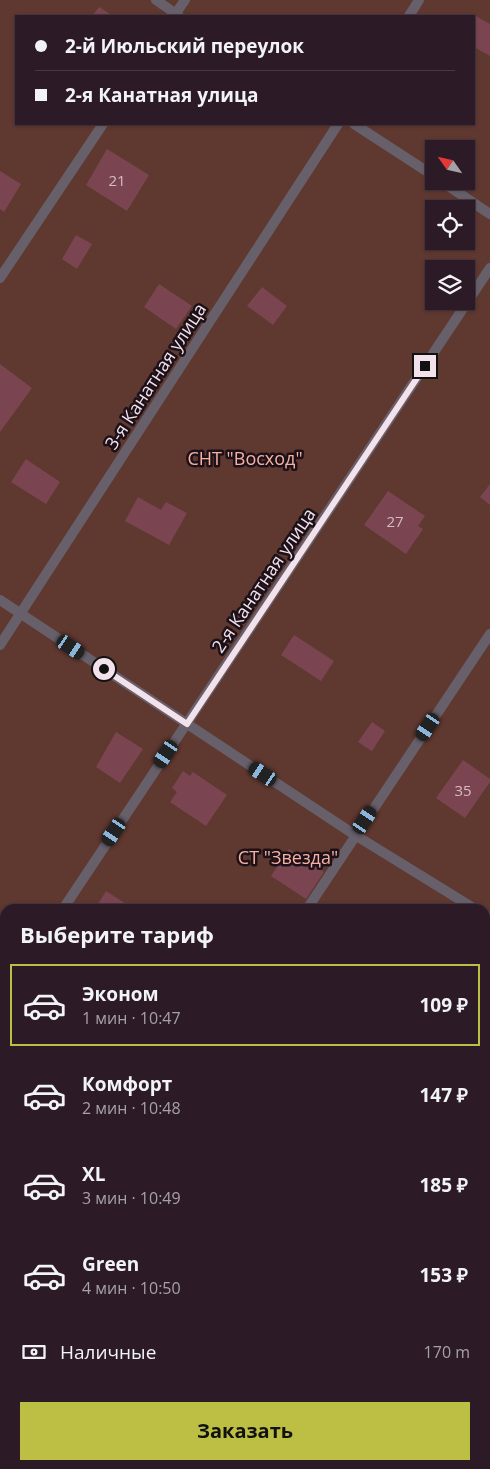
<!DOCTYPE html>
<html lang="ru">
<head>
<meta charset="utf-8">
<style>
  :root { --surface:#2c1a26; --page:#34232e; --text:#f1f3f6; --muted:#a6a1a7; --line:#483843; --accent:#bcbf44 }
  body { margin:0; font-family:"Open Sans",sans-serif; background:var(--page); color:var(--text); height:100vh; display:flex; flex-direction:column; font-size:19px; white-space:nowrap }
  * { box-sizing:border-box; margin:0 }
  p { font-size:16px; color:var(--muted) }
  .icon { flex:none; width:28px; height:28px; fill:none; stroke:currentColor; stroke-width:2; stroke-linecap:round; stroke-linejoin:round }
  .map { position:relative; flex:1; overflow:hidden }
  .sheet { position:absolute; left:0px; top:904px; width:490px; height:566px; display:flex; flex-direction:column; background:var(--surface); border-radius:15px 15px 0 0; box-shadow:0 1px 4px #0004,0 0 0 1px var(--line) }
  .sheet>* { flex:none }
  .hud { position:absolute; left:15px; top:15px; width:460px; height:110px; border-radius:0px; box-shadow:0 1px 4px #0004,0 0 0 1px var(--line); display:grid; align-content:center; height:110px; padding:0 20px; background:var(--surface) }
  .needle { width:32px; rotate:304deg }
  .fabs { position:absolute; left:425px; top:140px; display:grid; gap:10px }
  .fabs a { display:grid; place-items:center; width:50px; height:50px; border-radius:0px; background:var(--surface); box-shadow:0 1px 4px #0004,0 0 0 1px var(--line); font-size:25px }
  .end { position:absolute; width:22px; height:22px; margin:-11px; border:6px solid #f3e2ec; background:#111; box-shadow:0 0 0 2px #111 }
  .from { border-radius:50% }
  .car { position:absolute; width:15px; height:30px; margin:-15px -8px; border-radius:6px; box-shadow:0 0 4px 1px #0007; background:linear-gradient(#222 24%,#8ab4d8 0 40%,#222 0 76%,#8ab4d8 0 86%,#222 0) }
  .hud b { display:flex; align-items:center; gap:18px; height:48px; font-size:19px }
  .hud b+b { border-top:1px solid var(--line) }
  .hud i { width:12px; height:12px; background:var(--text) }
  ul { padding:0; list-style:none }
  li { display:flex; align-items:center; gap:15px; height:82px; margin:0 10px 8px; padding:0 10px; border:2px solid transparent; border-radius:0px }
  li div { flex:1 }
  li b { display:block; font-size:19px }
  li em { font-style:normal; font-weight:700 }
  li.selected { border-color:var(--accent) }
  li>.icon { width:45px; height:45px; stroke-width:1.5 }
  h2 { padding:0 20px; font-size:22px; line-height:60px }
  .pay { display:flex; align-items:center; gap:12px; height:55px; padding:0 20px; font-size:19px }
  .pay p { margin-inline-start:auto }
  .action { display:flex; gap:10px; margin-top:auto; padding:10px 20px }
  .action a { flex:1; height:58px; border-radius:0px; background:var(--accent); color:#111; font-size:20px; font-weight:700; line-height:58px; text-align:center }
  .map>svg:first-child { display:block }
  .green { fill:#5f3830; fill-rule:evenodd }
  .building { fill:#7a4550 }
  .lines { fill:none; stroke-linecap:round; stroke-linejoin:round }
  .lane { stroke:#67606b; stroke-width:10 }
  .route { stroke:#f3e2ec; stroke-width:6 }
  .labels { text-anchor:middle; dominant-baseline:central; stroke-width:5; stroke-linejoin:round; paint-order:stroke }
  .number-label { font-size:15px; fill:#d5bbc5 }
  .street-label { font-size:18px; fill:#f3e2ec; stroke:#1c1118 }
  .park-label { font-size:18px; fill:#f6b1a2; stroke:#1c1118 }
</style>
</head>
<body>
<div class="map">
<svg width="490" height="1469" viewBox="0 0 490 1469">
  <rect width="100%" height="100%" fill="#3b2333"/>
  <path class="green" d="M0,0H490V1469H0ZM16,16H474V124H16ZM434,149H466V181H434ZM434,209H466V241H434ZM434,269H466V301H434ZM5,909H485V1465H5Z"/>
  <path class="building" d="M99,7L113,16H92Z
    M474,15L490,24V56L474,47Z
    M107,149L149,175L127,211L86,185Z
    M0,171L21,184L4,212L0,209Z
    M76,235L92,244L77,269L62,259Z
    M159,284L192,306L176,329L144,307Z
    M262,287L287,306L273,325L247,306Z
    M0,364L32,388L0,432Z
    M26,459L60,482L46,504L11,482Z
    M490,484V505L480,497Z
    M388,491L425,516L418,526L423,529L406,554L364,525Z
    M138,497L161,510L166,502L187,513L169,545L125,521Z
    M294,635L334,661L321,681L281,655Z
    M372,722L385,731L372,751L358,742Z
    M116,732L143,749L120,783L96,767Z
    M463,760L490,779V782L465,818L436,798Z
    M183,771L190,776L193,772L227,795L206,826L170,802L177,792L172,788Z
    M289,849L324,872L306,899L271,876Z
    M106,891L134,909H95Z
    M490,1452V1469H479L478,1468L481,1465H485V1459Z"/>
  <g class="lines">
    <path class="lane" d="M156,0L179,16
      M174,16L185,0
      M409,16L419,0
      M354,124L434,176
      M441,181L490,214
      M0,278L103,124
      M0,600L355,835L475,909
      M0,645L338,124
      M63,909L490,268
      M307,909L490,634
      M485,915L490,918
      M0,1002L5,995
      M485,1021L490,1013
      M0,1381L5,1373
      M485,1387L490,1380
      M186,1469L189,1465
      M431,1469L433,1465"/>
  </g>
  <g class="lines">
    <path class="route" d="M104,669L187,724L425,366"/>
  </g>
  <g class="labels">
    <g class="number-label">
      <text x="117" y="180">21</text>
      <text x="395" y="521">27</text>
      <text x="463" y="790">35</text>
    </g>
    <g class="street-label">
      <text transform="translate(155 376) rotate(-57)">3-я Канатная улица</text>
      <text transform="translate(263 580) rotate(-56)">2-я Канатная улица</text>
    </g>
    <g class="park-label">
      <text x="245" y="458">СНТ "Восход"</text>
      <text x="288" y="857">СТ "Звезда"</text>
    </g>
  </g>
</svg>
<div class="fabs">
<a><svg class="needle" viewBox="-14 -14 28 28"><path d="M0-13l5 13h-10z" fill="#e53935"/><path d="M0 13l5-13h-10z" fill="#a6a1a7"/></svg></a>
<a><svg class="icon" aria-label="locate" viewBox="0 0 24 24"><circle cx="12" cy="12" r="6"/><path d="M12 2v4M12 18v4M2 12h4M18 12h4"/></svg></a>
<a><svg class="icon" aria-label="layers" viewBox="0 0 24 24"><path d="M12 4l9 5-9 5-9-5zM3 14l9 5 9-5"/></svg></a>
</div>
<i class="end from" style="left:104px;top:669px"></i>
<i class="end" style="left:425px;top:366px"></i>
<i class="car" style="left:71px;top:647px;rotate:124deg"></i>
<i class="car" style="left:428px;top:727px;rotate:214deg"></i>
<i class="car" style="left:166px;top:754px;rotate:214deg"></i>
<i class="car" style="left:263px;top:774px;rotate:304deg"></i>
<i class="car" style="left:365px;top:820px;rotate:34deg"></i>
<i class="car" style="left:114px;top:832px;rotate:214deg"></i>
<div class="hud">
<b><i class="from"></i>2-й Июльский переулок</b>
<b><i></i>2-я Канатная улица</b>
</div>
<section class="sheet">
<h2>Выберите тариф</h2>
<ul>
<li class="selected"><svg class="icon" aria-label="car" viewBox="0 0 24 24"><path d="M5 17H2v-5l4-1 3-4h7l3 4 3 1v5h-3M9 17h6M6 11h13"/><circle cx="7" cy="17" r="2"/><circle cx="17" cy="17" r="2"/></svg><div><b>Эконом</b><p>1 мин · 10:47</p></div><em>109 ₽</em></li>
<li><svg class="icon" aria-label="car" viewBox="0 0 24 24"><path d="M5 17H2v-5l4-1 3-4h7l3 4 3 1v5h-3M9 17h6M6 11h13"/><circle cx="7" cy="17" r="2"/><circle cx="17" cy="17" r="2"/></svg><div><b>Комфорт</b><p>2 мин · 10:48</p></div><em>147 ₽</em></li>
<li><svg class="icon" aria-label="car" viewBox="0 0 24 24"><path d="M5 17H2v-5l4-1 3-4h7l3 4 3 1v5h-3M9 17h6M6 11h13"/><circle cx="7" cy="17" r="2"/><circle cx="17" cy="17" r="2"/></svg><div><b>XL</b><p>3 мин · 10:49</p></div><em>185 ₽</em></li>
<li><svg class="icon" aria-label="car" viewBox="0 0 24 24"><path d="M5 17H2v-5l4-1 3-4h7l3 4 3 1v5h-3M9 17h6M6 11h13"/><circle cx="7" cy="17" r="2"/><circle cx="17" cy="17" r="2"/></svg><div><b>Green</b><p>4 мин · 10:50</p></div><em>153 ₽</em></li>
</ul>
<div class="pay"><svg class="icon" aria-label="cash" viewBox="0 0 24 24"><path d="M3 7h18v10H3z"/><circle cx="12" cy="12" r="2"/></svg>Наличные<p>170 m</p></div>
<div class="action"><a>Заказать</a></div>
</section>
</div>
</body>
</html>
